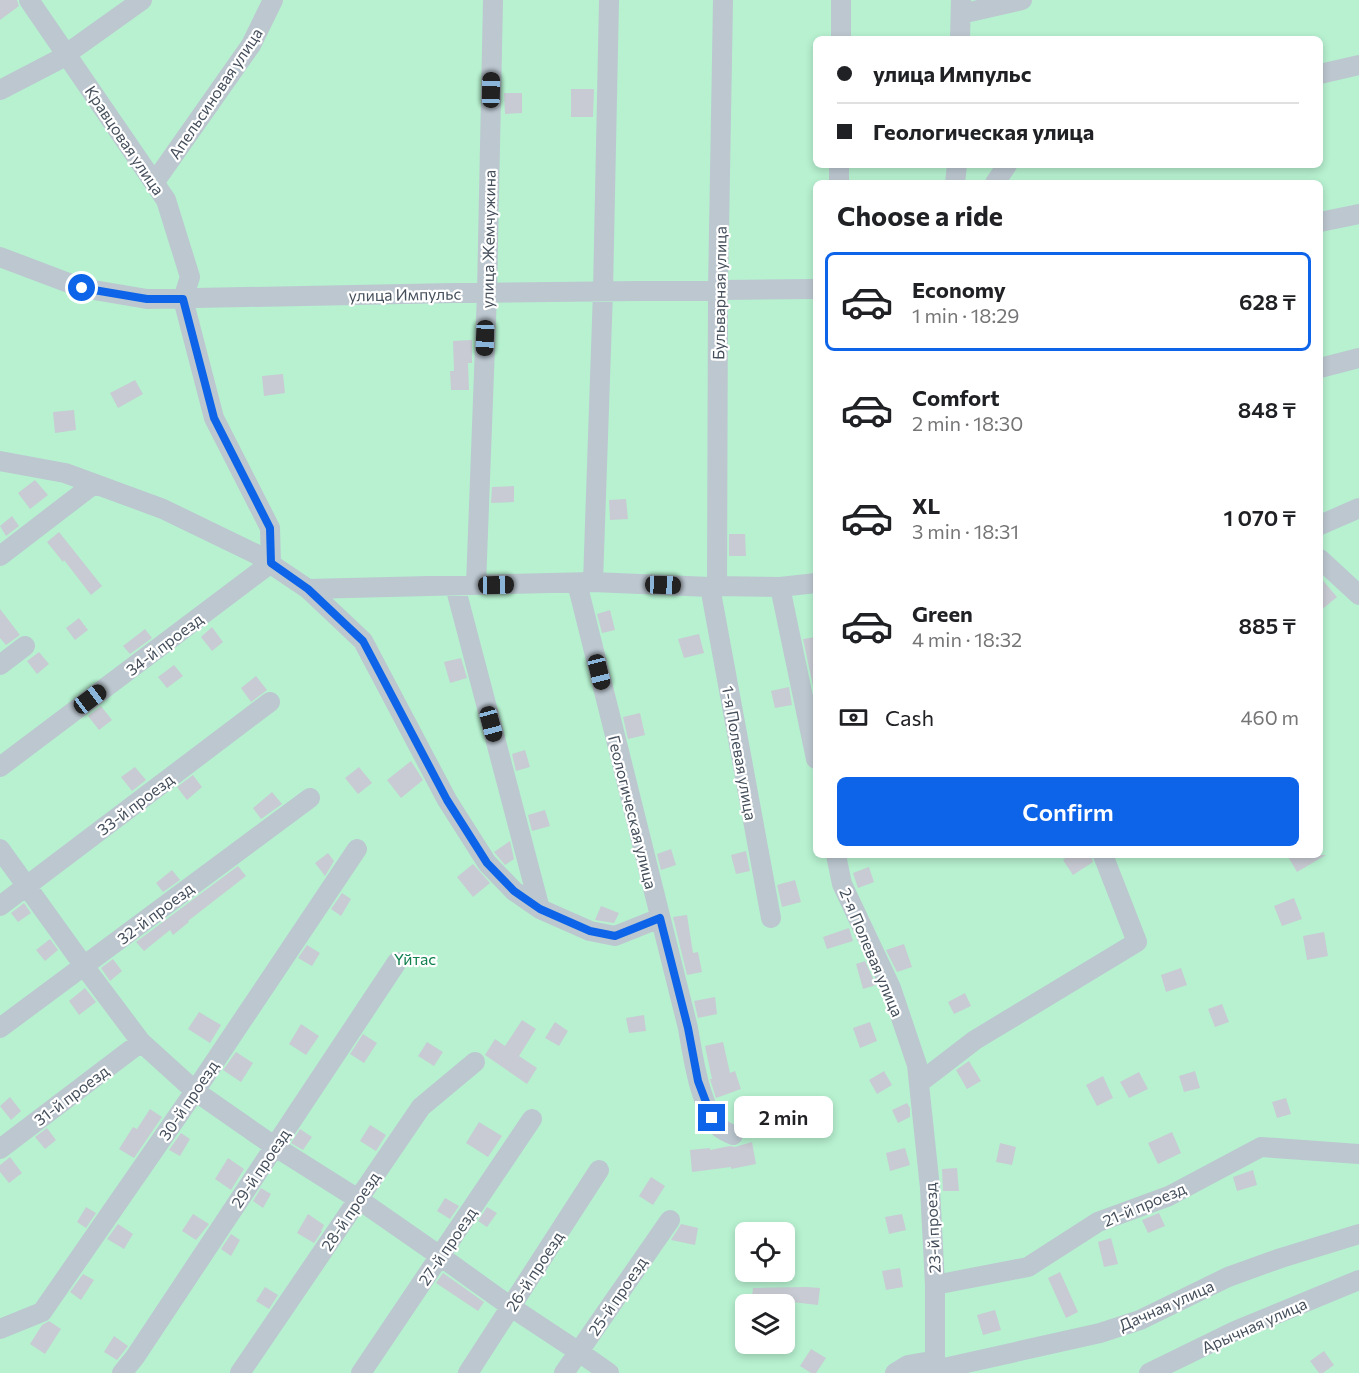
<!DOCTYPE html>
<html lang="en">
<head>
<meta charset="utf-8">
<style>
  :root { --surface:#fff; --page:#f6f6f6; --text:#202124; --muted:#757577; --line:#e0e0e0; --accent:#0d64e9 }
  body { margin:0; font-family:Commissioner,sans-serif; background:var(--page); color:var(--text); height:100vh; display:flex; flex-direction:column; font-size:22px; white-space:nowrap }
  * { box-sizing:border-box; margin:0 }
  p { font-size:20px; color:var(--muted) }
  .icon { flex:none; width:33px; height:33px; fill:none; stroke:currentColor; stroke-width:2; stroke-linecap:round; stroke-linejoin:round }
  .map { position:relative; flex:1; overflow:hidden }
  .details { position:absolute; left:813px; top:180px; width:510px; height:678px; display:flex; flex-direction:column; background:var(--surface); border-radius:9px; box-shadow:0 3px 9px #0003 }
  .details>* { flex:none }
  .top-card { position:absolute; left:813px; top:36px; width:510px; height:132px; border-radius:9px; box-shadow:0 3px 9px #0003; display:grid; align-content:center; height:132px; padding:0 24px; background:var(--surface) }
  .tools { position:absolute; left:735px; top:1222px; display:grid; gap:12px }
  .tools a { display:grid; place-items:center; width:60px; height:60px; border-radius:9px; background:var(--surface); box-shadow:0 3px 9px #0003; font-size:30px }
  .end { position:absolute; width:27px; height:27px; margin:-14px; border:8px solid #0d64e9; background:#fff; box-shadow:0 0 0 3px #fff }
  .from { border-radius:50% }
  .bubble { position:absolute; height:42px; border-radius:9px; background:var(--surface); box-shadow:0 3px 9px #0003; font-size:20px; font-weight:600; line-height:42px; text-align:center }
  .car { position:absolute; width:18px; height:36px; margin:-18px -9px; border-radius:8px; box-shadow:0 0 4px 2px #0007; background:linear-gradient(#222 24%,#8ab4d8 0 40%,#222 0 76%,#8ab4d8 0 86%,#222 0) }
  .top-card b { display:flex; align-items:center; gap:21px; height:57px; font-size:22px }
  .top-card b+b { border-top:2px solid var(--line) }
  .top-card i { width:15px; height:15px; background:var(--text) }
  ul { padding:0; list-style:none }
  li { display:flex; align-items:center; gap:18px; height:99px; margin:0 12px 9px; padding:0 12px; border:3px solid transparent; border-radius:9px }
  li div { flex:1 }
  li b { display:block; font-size:22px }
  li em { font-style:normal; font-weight:600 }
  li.active { border-color:var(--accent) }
  li>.icon { width:54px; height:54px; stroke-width:1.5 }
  h2 { padding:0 24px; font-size:27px; line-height:72px }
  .pay { display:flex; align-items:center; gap:15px; height:66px; padding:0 24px; font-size:22px }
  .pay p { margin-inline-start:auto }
  .primary-button { display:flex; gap:12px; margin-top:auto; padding:12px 24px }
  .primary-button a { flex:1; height:69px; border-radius:9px; background:var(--accent); color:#fff; font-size:24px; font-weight:600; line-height:69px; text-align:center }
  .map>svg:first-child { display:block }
  .green { fill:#b7f1d0; fill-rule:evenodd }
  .building { fill:#c8cbd3 }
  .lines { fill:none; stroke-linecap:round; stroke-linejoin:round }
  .minor { stroke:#bcc7d0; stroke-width:20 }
  .route { stroke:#0d64e9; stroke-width:8 }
  .labels { text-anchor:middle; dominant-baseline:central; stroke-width:4.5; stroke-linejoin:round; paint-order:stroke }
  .street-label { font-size:16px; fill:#444f5b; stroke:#fff }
  .park-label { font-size:16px; fill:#11814e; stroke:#fff }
</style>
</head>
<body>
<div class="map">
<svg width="1359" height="1373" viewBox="0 0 1359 1373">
  <rect width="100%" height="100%" fill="#f0eded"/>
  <path class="green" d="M0,0H1359V1373H0ZM816,39H1320V165H816ZM816,183H1320V855H816ZM746,1233H784V1272H746ZM746,1305H784V1344H746Z"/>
  <path class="building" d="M0,0H17L19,6L0,20Z
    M571,89H594L593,117H571Z
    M504,93H522V113L505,114Z
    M472,340V363H468L469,390H451L450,371H454L453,341Z
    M283,374L285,393L264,396L262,376Z
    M135,380L143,394L118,408L110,393Z
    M74,410L76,430L55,433L53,412Z
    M35,480L48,495L30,509L18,493Z
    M514,486V502L491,503L492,487Z
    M626,499L628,519L610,520L609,500Z
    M12,516L19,526L6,536L0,526Z
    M59,532L102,586L91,595L64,560L63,562L47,542Z
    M729,534H745L746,556H729Z
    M1320,577L1337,597L1320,611Z
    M0,609L20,635L6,645L0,638Z
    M610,610L615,630L602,633L597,614Z
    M79,618L88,630L75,640L66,628Z
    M212,627L223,642L212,651L201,637Z
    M145,629L152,638L130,654L123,646Z
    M699,634L704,653L684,658L678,639Z
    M816,637V686H813L803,639Z
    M39,652L49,664L37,674L27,661Z
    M461,658L467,678L450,683L444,662Z
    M174,665L183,676L167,688L158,677Z
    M256,676L267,690L251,702L241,688Z
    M789,687L792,705L775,708L771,691Z
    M101,706L112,720L99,730L88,716Z
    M640,713L645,735L628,739L623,717Z
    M525,750L530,767L516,771L512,754Z
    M411,761L423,780L401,798L387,780Z
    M135,767L146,780L132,791L121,777Z
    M359,767L372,783L358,794L345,778Z
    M193,775L202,787L187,800L177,787Z
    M272,792L282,804L261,819L253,808Z
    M545,810L550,826L532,831L528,815Z
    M510,841L514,859L505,865L494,852Z
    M671,849L676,865L661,870L657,854Z
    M746,851L750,871L736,874L731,855Z
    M328,853L334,861L325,876L315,863Z
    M1070,855H1091L1093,862L1073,875L1063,860Z
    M1287,855H1326L1297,872Z
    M473,864L490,883L473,897L457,877Z
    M238,866L246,876L188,921L189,922L173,935L170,930L144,951L136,942Z
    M869,867L874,882L858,888L853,873Z
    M172,870L180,880L163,892L156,883Z
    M795,880L801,902L782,907L777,885Z
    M342,893L351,899L341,916L331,909Z
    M1294,898L1302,919L1282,926L1274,906Z
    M24,903L31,913L18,922L11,913Z
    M601,906L619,913L614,923L595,920Z
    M687,915L693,953L698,952L702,972L687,975L673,917Z
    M849,928L853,941L827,949L823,937Z
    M1324,932L1328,956L1307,960L1303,936Z
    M50,939L58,950L45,961L36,950Z
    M904,944L912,967L897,972L886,950Z
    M307,945L320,953L312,966L298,958Z
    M113,959L122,971L110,981L101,968Z
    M865,961L876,985L863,989L856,964Z
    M1181,968L1187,985L1166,992L1161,975Z
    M85,988L96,1002L79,1015L69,1001Z
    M965,993L971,1006L954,1014L948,1002Z
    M715,997L717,1014L698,1018L694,1001Z
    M1222,1004L1229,1022L1215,1027L1208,1009Z
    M199,1012L221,1025L210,1043L188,1029Z
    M644,1015L646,1031L629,1033L626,1018Z
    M522,1020L536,1029L519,1056L537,1068L527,1084L485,1055L495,1039L505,1046Z
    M555,1022L568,1031L559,1046L545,1038Z
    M870,1022L877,1041L860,1048L853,1028Z
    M301,1024L319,1036L306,1055L289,1044Z
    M363,1034L377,1043L364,1063L350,1054Z
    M427,1042L443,1052L434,1066L418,1056Z
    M723,1042L730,1073L735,1071L741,1089L716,1098L710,1079H712L705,1046Z
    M236,1052L253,1063L241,1082L223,1070Z
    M969,1061L981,1081L967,1089L956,1070Z
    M884,1071L892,1085L877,1094L869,1080Z
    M1195,1071L1200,1088L1184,1092L1179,1076Z
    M1139,1072L1148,1089L1129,1098L1120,1082Z
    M1103,1076L1113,1098L1097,1106L1086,1085Z
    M10,1097L21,1111L11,1120L0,1106Z
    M1286,1098L1291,1114L1277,1118L1272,1102Z
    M907,1103L910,1108V1117L898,1123L892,1110Z
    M150,1109L162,1117L134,1158L119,1149L133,1127L137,1129Z
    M479,1122L502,1136L488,1157L466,1143Z
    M370,1125L386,1135L376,1151L360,1141Z
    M47,1128L56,1140L45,1149L35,1137Z
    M300,1129L312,1137L303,1150L291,1143Z
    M1172,1132L1181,1153L1158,1164L1148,1143Z
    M181,1133L190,1139L180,1156L169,1150Z
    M752,1142L756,1164L731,1169V1167L692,1172L690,1150L710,1148V1150L730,1146L735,1147Z
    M1000,1143L1016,1147L1012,1165L996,1162Z
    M905,1148L910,1165L890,1171L886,1153Z
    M10,1157L22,1173L9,1183L0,1172V1165Z
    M228,1158L244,1169L231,1190L215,1179Z
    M957,1168L959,1191H943L942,1169Z
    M1253,1170L1257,1185L1237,1191L1233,1177Z
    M651,1177L665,1186L653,1205L639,1196Z
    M261,1188L271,1194L263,1208L253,1201Z
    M445,1198L459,1206L450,1219L437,1211Z
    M86,1207L96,1213L86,1228L77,1222Z
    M487,1207L497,1213L487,1227L478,1221Z
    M1159,1213L1165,1226L1148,1233L1142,1220Z
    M193,1214L209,1224L196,1240L182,1231Z
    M308,1214L324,1225L321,1231H322L314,1243L297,1233Z
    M902,1214L906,1230L889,1234L885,1217Z
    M118,1224L133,1234L124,1249L107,1239Z
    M681,1224L698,1228L695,1245L671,1240Z
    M231,1234L240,1240L231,1256L221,1249Z
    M1111,1238L1118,1264L1104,1267L1098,1242Z
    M900,1268L903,1287L886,1290L882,1271Z
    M1060,1272L1078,1312L1066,1318L1048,1278Z
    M443,1273L484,1302L478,1311L436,1283Z
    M83,1274L94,1280L81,1300L70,1292Z
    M265,1287L278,1295L269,1309L256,1301Z
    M807,1287L820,1288L818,1305L783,1301V1305H766V1299L752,1297L753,1288Z
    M995,1310L1001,1330L983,1335L977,1315Z
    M49,1321L61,1329L45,1354L30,1344L42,1325Z
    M114,1336L128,1346L117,1360L104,1352Z
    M811,1349L826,1358L816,1373H811L800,1366Z
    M1324,1351L1334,1365L1323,1373H1319L1310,1361Z"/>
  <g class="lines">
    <path class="minor" d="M961,14L1022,0
      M841,39V0
      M960,39L961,0
      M1320,74L1359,65
      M0,90L58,60L142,0
      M154,183L251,45L273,0
      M839,183V165
      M955,183L957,165
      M995,183L1007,165
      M1320,222L1359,214
      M0,257L82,288L147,299L454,293L816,289
      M1320,368L1359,358
      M0,461L65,473L163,509L256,554L308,589L593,582L710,587L717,586L780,587L816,583
      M1320,525L1359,508
      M0,556L94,484
      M1320,559L1359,595
      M593,582L603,291L609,0
      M577,583L688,1028C693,1057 700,1107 720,1128C724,1131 728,1133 733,1135
      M476,585L487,293L493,0
      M455,586L540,909
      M717,586L718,290L723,0
      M710,587L771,918
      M780,587L816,759
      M308,589L363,641L447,800L487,863L514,891L540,909L590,931L615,936L660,918
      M0,665L25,646
      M0,767L271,563L270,528L214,418L183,299L190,277L166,200L29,0
      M0,849L84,966L141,1042L195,1091L274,1146L358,1199L440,1256L511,1307L579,1352L609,1373
      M836,855L842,884L891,988L917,1065L930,1188L935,1285V1373
      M0,906L270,702
      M0,1028L310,798
      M919,1083L975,1040L1137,942L1103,855
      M0,1149L141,1042
      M935,1285L1028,1267L1098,1222L1169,1196L1261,1147L1359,1154
      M0,1329L42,1312L195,1091L357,849
      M122,1373L135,1357L397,962
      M240,1373L421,1107L475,1062
      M361,1373L532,1119
      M468,1373L599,1170
      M564,1373L670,1220
      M895,1373L908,1365L925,1362L935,1370L1100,1333L1140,1320L1228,1277L1281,1258L1359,1234
      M1149,1373L1235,1331L1359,1280"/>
  </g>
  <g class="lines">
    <path class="route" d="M82,288L147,299H183L214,418L270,528L271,563L308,589L363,641L447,800L487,863L514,891L540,909L590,931L615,936L660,918L688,1028L698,1081L712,1118"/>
  </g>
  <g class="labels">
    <g class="street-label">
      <text transform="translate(215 93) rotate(-56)">Апельсиновая улица</text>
      <text transform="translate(125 140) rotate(56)">Кравцовая улица</text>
      <text transform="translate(488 239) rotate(-89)">улица Жемчужина</text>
      <text transform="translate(719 293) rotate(-89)">Бульварная улица</text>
      <text transform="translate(405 294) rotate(-1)">улица Импульс</text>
      <text transform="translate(164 644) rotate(-37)">34-й проезд</text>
      <text transform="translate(740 753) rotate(80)">1-я Полевая улица</text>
      <text transform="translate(135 804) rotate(-37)">33-й проезд</text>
      <text transform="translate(633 812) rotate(76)">Геологическая улица</text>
      <text transform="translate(155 913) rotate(-37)">32-й проезд</text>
      <text transform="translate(872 952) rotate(67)">2-я Полевая улица</text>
      <text transform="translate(71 1095) rotate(-37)">31-й проезд</text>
      <text transform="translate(188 1100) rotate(-56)">30-й проезд</text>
      <text transform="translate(260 1168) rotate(-56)">29-й проезд</text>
      <text transform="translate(1144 1204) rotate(-23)">21-й проезд</text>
      <text transform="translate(350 1211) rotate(-56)">28-й проезд</text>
      <text transform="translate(932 1228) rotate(-93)">23-й проезд</text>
      <text transform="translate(447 1246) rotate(-56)">27-й проезд</text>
      <text transform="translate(534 1271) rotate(-57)">26-й проезд</text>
      <text transform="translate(617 1296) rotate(-56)">25-й проезд</text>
      <text transform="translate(1166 1305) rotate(-24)">Дачная улица</text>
      <text transform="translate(1254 1325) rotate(-24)">Арычная улица</text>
    </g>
    <g class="park-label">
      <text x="415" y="958">Үйтас</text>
    </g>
  </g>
</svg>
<div class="tools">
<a><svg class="icon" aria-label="locate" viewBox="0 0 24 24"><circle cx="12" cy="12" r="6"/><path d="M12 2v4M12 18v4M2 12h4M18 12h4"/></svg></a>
<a><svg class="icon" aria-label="layers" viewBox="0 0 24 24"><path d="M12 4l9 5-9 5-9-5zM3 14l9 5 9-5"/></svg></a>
</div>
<i class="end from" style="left:82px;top:288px"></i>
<i class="end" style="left:712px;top:1118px"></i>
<div class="bubble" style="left:734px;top:1096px;width:99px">2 min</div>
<i class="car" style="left:491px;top:90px;rotate:1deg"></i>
<i class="car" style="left:485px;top:338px;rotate:182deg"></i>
<i class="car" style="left:496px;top:585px;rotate:89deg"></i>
<i class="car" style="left:663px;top:585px;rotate:92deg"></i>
<i class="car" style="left:599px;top:672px;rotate:166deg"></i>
<i class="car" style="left:90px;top:699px;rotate:53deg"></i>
<i class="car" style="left:491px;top:724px;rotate:165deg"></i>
<div class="top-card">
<b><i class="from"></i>улица Импульс</b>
<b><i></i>Геологическая улица</b>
</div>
<section class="details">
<h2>Choose a ride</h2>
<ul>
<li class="active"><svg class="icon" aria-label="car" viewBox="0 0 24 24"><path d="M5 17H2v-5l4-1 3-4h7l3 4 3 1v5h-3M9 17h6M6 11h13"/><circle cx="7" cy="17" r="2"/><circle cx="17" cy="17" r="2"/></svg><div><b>Economy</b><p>1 min · 18:29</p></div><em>628 ₸</em></li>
<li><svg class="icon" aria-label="car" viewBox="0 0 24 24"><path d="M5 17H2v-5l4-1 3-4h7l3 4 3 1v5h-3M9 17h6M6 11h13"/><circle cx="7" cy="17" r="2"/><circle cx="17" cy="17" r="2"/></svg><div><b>Comfort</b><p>2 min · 18:30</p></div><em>848 ₸</em></li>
<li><svg class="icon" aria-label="car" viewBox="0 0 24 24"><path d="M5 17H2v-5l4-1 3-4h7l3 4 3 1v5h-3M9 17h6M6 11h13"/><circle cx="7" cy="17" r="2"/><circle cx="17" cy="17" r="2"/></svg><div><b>XL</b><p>3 min · 18:31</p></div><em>1 070 ₸</em></li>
<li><svg class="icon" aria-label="car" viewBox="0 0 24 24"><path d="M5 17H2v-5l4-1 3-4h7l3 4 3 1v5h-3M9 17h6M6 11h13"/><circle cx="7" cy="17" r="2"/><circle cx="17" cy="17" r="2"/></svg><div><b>Green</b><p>4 min · 18:32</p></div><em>885 ₸</em></li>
</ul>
<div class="pay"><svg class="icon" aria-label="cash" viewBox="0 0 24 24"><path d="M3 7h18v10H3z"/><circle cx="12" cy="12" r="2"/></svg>Cash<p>460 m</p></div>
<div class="primary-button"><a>Confirm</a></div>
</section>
</div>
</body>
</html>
